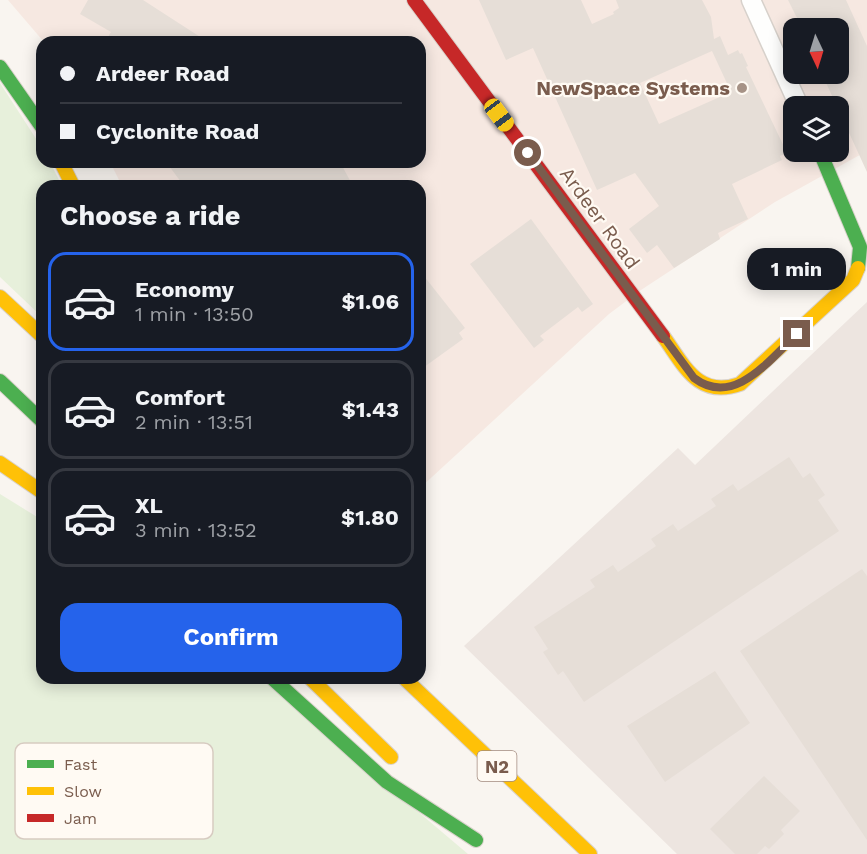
<!DOCTYPE html>
<html lang="en">
<head>
<meta charset="utf-8">
<style>
  :root { --surface:#171b24; --page:#20242c; --text:#f1f3f6; --muted:#9ea1a6; --line:#363941; --accent:#2563eb }
  body { margin:0; font-family:"Work Sans",sans-serif; background:var(--page); color:var(--text); height:100vh; display:flex; flex-direction:column; font-size:22px; white-space:nowrap }
  * { box-sizing:border-box; margin:0 }
  p { font-size:20px; color:var(--muted) }
  .icon { flex:none; width:33px; height:33px; fill:none; stroke:currentColor; stroke-width:2; stroke-linecap:round; stroke-linejoin:round }
  .map { position:relative; flex:1; overflow:hidden }
  .drawer { position:absolute; left:36px; top:180px; width:390px; height:504px; display:flex; flex-direction:column; background:var(--surface); border-radius:18px; box-shadow:0 3px 15px #0003 }
  .drawer>* { flex:none }
  .banner { position:absolute; left:36px; top:36px; width:390px; height:132px; border-radius:18px; box-shadow:0 3px 15px #0003; display:grid; align-content:center; height:132px; padding:0 24px; background:var(--surface) }
  .needle { width:39px; rotate:176deg }
  .controls { position:absolute; left:783px; top:18px; display:grid; gap:12px }
  .controls a { display:grid; place-items:center; width:66px; height:66px; border-radius:12px; background:var(--surface); box-shadow:0 3px 15px #0003; font-size:30px }
  .end { position:absolute; width:27px; height:27px; margin:-14px; border:8px solid #7a5c4d; background:#fff; box-shadow:0 0 0 3px #fff }
  .from { border-radius:50% }
  .bubble { position:absolute; height:42px; border-radius:18px; background:var(--surface); box-shadow:0 3px 15px #0003; font-size:20px; font-weight:700; line-height:42px; text-align:center }
  .car { position:absolute; width:18px; height:36px; margin:-18px -9px; border-radius:8px; box-shadow:0 0 4px 2px #0007; background:linear-gradient(#f5c518 24%,#345 0 40%,#f5c518 0 76%,#345 0 86%,#f5c518 0) }
  .banner b { display:flex; align-items:center; gap:21px; height:57px; font-size:22px }
  .banner b+b { border-top:2px solid var(--line) }
  .banner i { width:15px; height:15px; background:var(--text) }
  ul { padding:0; list-style:none }
  li { display:flex; align-items:center; gap:18px; height:99px; margin:0 12px 9px; padding:0 12px; border:3px solid var(--line); border-radius:18px }
  li div { flex:1 }
  li b { display:block; font-size:22px }
  li em { font-style:normal; font-weight:700 }
  li.selected { border-color:var(--accent) }
  li>.icon { width:54px; height:54px; stroke-width:1.5 }
  h2 { padding:0 24px; font-size:27px; line-height:72px }
  .cta { display:flex; gap:12px; margin-top:auto; padding:12px 24px }
  .cta a { flex:1; height:69px; border-radius:18px; background:var(--accent); color:#fff; font-size:24px; font-weight:700; line-height:69px; text-align:center }
  .map>svg:first-child { display:block }
  .commercial { fill:#f6e8e1; fill-rule:evenodd }
  .industrial { fill:#ede5e0 }
  .green { fill:#e7f0db }
  .building { fill:#e6ded7; fill-rule:evenodd }
  .lines { fill:none; stroke-linecap:round; stroke-linejoin:round }
  .street-casing { stroke:#d7d1cb; stroke-width:21 }
  .fast-casing { stroke:#d9d2cb; stroke-width:16 }
  .slow-casing { stroke:#d9d2cb; stroke-width:16 }
  .jam-casing { stroke:#d9d2cb; stroke-width:16 }
  .street { stroke:#fefefd; stroke-width:18 }
  .fast { stroke:#4caf50; stroke-width:14 }
  .slow { stroke:#ffc107; stroke-width:14 }
  .jam { stroke:#c62828; stroke-width:14 }
  .route { stroke:#7a5c4d; stroke-width:8 }
  .poi-dot { fill:#a69286; stroke:#fffaf3; stroke-width:2 }
  .labels { text-anchor:middle; dominant-baseline:central; stroke-width:4.5; stroke-linejoin:round; paint-order:stroke }
  .shield { fill:#fffaf3; stroke:#a28b7f; stroke-width:1.5 }
  .shield-label { font-size:18px; font-weight:bold; fill:#7a5c4d }
  .poi-label { font-size:20px; font-weight:bold; fill:#7a5c4d; stroke:#fffaf3; text-anchor:end }
  .street-label { font-size:20px; fill:#7a5c4d; stroke:#fffaf3 }
  .key { fill:#fffaf3; stroke:#d7cbc1; stroke-width:1.5 }
  .key-label { font-size:16px; fill:#7a5c4d }
</style>
</head>
<body>
<div class="map">
<svg width="867" height="854" viewBox="0 0 867 854">
  <rect width="100%" height="100%" fill="#f9f5f0"/>
  <path class="commercial" d="M8,0H867V151L775,202L641,290L609,314L420,488V186H122L110,162H420V42H44ZM794,28H838V74H794ZM794,106H838V152H794Z"/>
  <path class="industrial" d="M867,302V854H677L464,646L678,448L695,465Z"/>
  <path class="green" d="M0,83L42,148V162H50L62,186H42V317L0,277Z
    M0,494L42,520V678H260L468,854H0Z"/>
  <path class="building" d="M88,0H143L208,42H105L111,32L80,14Z
    M479,0H581L592,24L614,14L613,12L619,8L616,0H702L711,17L714,39L720,36L728,55L738,50L740,54L742,53L748,66L746,67L787,153L780,156L782,160L732,184L748,219L718,233L720,239L674,268L657,245L647,253L629,229L659,206L635,173L597,190L533,48L506,60ZM712,51L731,92L659,124L640,83Z
    M788,0H846L867,46V172L822,74H838V28H802Z
    M166,162H340L353,186H184Z
    M531,219L593,304L582,312L578,307L540,336L544,340L534,348L470,264Z
    M420,271L465,328L459,333L463,339L420,370Z
    M789,457L803,478L810,473L825,495L818,500L839,531L584,702L563,671L558,675L543,652L548,649L534,627L595,587L590,580L613,565L618,572L656,546L651,539L673,524L678,531L716,506L711,499L733,484L738,491Z
    M862,569L867,576V840L740,651Z
    M715,671L750,723L665,782L627,726Z
    M764,776L800,811L781,830L784,834L769,849L765,846L757,854H735L710,829Z"/>
  <g class="lines">
    <defs>
      <path id="street" d="M751,0L799,106"/>
      <path id="fast" d="M0,67L42,127
        M820,152L860,247L858,268
        M0,381L42,421
        M272,678L387,782L476,840"/>
      <path id="slow" d="M61,162L73,186
        M0,297L42,336
        M663,336C684,365 698,399 740,384L853,280L858,268
        M0,463L42,492
        M310,678L391,757
        M404,678L590,854"/>
      <path id="jam" d="M414,0L663,336"/>
    </defs>
    <use href="#street" class="street-casing"/>
    <use href="#fast" class="fast-casing"/>
    <use href="#slow" class="slow-casing"/>
    <use href="#jam" class="jam-casing"/>
    <use href="#street" class="street"/>
    <use href="#fast" class="fast"/>
    <use href="#slow" class="slow"/>
    <use href="#jam" class="jam"/>
  </g>
  <g class="lines">
    <path class="route" d="M528,153L694,378C734,408 769,360 797,334"/>
  </g>
  <circle class="poi-dot" cx="742" cy="88" r="6"/>
  <g class="labels">
    <rect class="shield" x="477.5" y="751" width="39" height="30" rx="4.5"/>
    <g class="shield-label">
      <text x="497" y="766">N2</text>
    </g>
    <g class="poi-label">
      <text x="730" y="88">NewSpace Systems</text>
    </g>
    <g class="street-label">
      <text transform="translate(600 218) rotate(54)">Ardeer Road</text>
    </g>
  </g>
  <rect x="15" y="743" width="198" height="96" rx="9" class="key"/>
  <rect x="27" y="760" width="27" height="8" fill="#4caf50"/>
  <rect x="27" y="787" width="27" height="8" fill="#ffc107"/>
  <rect x="27" y="814" width="27" height="8" fill="#c62828"/>
  <g class="key-label">
    <text x="64" y="770">Fast</text>
    <text x="64" y="797">Slow</text>
    <text x="64" y="824">Jam</text>
  </g>
</svg>
<div class="controls">
<a><svg class="needle" viewBox="-14 -14 28 28"><path d="M0-13l5 13h-10z" fill="#e53935"/><path d="M0 13l5-13h-10z" fill="#9ea1a6"/></svg></a>
<a><svg class="icon" aria-label="layers" viewBox="0 0 24 24"><path d="M12 4l9 5-9 5-9-5zM3 14l9 5 9-5"/></svg></a>
</div>
<i class="end from" style="left:528px;top:153px"></i>
<i class="end" style="left:797px;top:334px"></i>
<div class="bubble" style="left:747px;top:248px;width:99px">1 min</div>
<i class="car" style="left:499px;top:115px;rotate:143deg"></i>
<div class="banner">
<b><i class="from"></i>Ardeer Road</b>
<b><i></i>Cyclonite Road</b>
</div>
<section class="drawer">
<h2>Choose a ride</h2>
<ul>
<li class="selected"><svg class="icon" aria-label="car" viewBox="0 0 24 24"><path d="M5 17H2v-5l4-1 3-4h7l3 4 3 1v5h-3M9 17h6M6 11h13"/><circle cx="7" cy="17" r="2"/><circle cx="17" cy="17" r="2"/></svg><div><b>Economy</b><p>1 min · 13:50</p></div><em>$1.06</em></li>
<li><svg class="icon" aria-label="car" viewBox="0 0 24 24"><path d="M5 17H2v-5l4-1 3-4h7l3 4 3 1v5h-3M9 17h6M6 11h13"/><circle cx="7" cy="17" r="2"/><circle cx="17" cy="17" r="2"/></svg><div><b>Comfort</b><p>2 min · 13:51</p></div><em>$1.43</em></li>
<li><svg class="icon" aria-label="car" viewBox="0 0 24 24"><path d="M5 17H2v-5l4-1 3-4h7l3 4 3 1v5h-3M9 17h6M6 11h13"/><circle cx="7" cy="17" r="2"/><circle cx="17" cy="17" r="2"/></svg><div><b>XL</b><p>3 min · 13:52</p></div><em>$1.80</em></li>
</ul>
<div class="cta"><a>Confirm</a></div>
</section>
</div>
</body>
</html>
